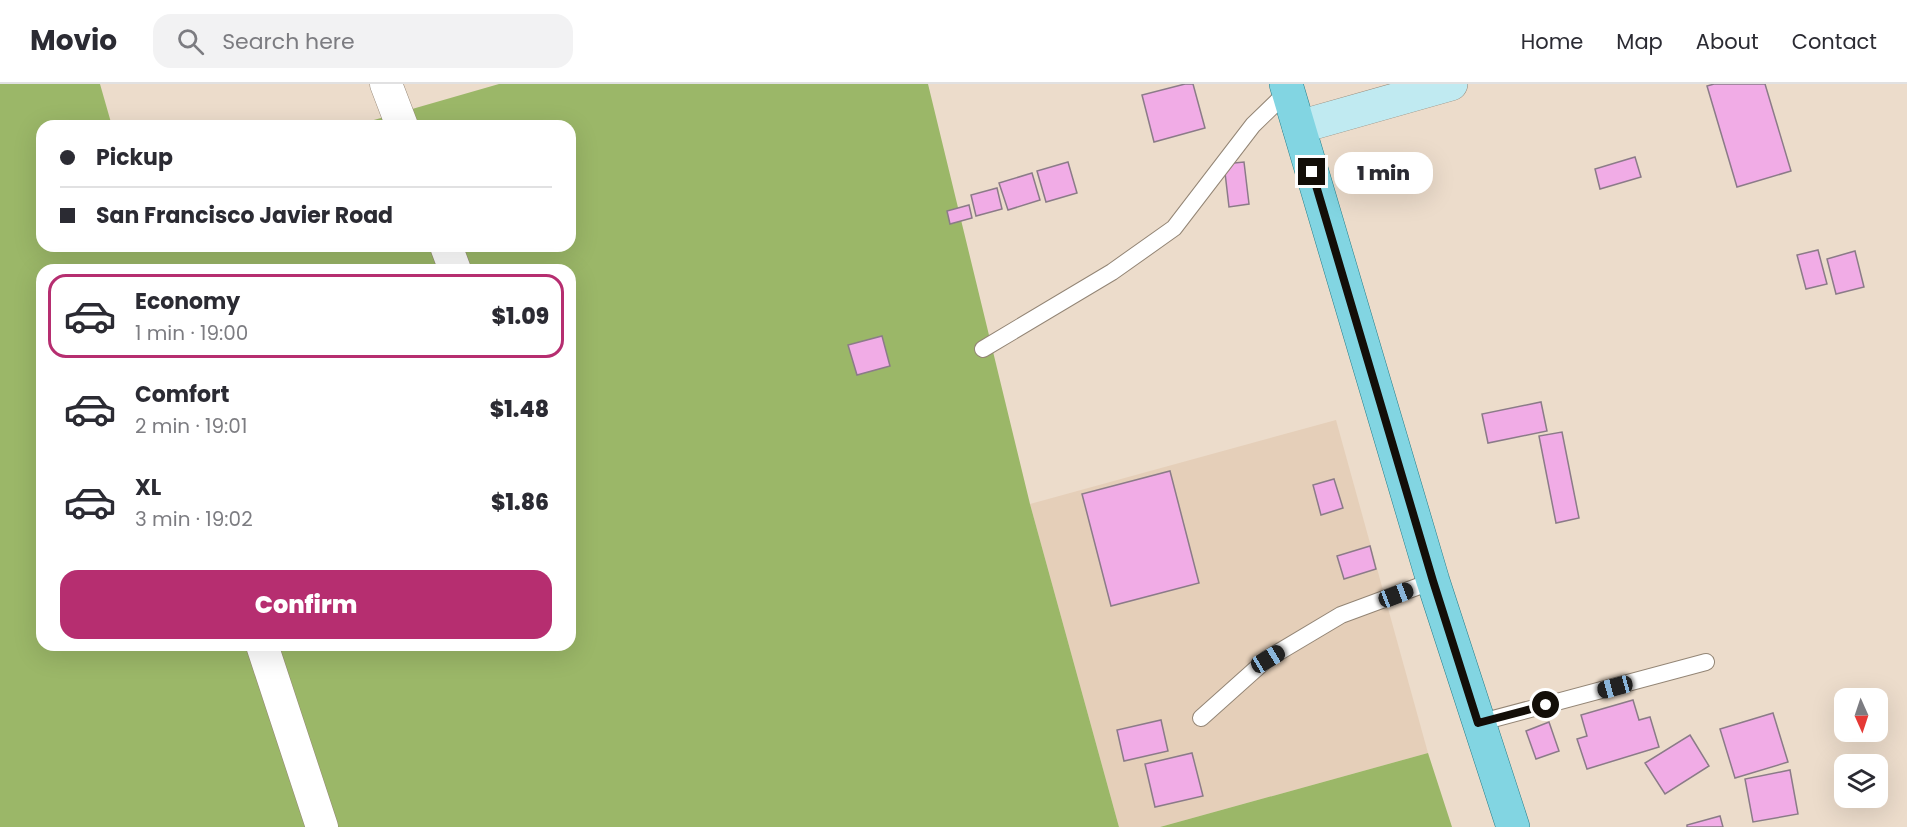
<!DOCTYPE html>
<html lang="en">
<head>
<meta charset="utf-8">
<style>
  :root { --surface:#fff; --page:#f2f2f3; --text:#2b2b33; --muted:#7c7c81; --line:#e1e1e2; --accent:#b62e70 }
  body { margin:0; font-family:Poppins,sans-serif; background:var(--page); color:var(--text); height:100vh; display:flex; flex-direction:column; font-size:22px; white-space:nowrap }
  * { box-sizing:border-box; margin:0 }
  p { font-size:20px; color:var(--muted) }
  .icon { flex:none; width:33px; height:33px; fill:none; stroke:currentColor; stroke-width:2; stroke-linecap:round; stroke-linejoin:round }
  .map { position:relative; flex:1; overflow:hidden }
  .sheet { position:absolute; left:36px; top:180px; width:540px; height:387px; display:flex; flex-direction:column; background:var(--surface); border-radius:18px; box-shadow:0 6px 24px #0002 }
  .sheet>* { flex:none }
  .guide { position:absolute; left:36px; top:36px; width:540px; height:132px; border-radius:18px; box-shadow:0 6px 24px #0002; display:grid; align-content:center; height:132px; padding:0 24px; background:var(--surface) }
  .needle { width:39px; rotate:177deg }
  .buttons { position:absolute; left:1834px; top:604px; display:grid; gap:12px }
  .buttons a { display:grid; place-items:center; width:54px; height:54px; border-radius:12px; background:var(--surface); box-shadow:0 6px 24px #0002; font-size:30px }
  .end { position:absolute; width:27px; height:27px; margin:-14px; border:8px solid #130e08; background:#fff; box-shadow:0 0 0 3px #fff }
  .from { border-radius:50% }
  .bubble { position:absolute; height:42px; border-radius:18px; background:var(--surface); box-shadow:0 6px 24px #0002; font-size:20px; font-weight:800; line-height:42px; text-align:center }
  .car { position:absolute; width:18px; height:36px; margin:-18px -9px; border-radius:8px; box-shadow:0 0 4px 2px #0007; background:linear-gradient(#222 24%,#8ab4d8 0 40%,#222 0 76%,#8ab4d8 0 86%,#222 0) }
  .guide b { display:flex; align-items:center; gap:21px; height:57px; font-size:22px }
  .guide b+b { border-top:2px solid var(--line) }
  .guide i { width:15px; height:15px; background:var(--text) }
  ul { padding:10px 0 0; list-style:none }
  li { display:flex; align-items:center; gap:18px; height:84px; margin:0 12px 9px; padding:0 12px; border:3px solid transparent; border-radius:18px }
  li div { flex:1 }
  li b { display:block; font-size:22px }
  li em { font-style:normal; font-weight:800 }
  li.current { border-color:var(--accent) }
  li>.icon { width:54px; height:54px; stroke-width:1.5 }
  .cta { display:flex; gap:12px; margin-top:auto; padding:12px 24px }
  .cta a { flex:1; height:69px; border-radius:18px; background:var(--accent); color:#fff; font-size:24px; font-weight:800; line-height:69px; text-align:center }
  header { display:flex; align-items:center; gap:36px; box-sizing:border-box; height:84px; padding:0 30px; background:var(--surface); border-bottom:2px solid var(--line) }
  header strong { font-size:28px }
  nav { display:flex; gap:33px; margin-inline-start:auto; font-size:21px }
  .search { width:420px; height:54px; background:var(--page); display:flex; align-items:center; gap:15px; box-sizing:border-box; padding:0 21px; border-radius:18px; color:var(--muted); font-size:22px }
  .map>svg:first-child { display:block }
  .built { fill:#e5cfb9 }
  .forest { fill:#9bb768; fill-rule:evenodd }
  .building { fill:#f1ace6; stroke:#8b7b88; stroke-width:1.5 }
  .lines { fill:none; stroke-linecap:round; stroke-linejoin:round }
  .lane-casing { stroke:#938575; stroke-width:18 }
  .street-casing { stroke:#938575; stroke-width:33 }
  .secondary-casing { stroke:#938575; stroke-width:34 }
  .primary-casing { stroke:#257d89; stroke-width:34 }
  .lane { stroke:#fff; stroke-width:16 }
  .street { stroke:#fff; stroke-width:32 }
  .secondary { stroke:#c0eaf1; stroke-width:33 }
  .primary { stroke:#82d5e2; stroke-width:33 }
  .route { stroke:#130e08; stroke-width:8 }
</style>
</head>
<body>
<header>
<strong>Movio</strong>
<div class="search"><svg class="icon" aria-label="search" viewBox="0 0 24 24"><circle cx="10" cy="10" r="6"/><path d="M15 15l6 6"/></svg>Search here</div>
<nav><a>Home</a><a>Map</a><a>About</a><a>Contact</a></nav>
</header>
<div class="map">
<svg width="1907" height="743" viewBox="0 0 1907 743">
  <rect width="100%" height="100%" fill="#ecdccb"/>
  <path class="built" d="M1336,336L1428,669L1160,743H1119L1030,420Z"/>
  <path class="forest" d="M0,0H100L112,42H42V162H570V42H353L499,0H928L1030,420L1119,743H0ZM42,186H570V561H42Z
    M1428,669L1452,743H1160Z"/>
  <path class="building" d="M1185,0H1193L1205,44L1154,58L1142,11Z
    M1714,0H1765L1791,87L1737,103L1707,2Z
    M1635,73L1641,93L1600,105L1595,85Z
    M1068,78L1077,109L1046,118L1037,87Z
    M1244,78L1249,120L1229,123L1224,80Z
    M1032,89L1040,116L1008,126L999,99Z
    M997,104L1002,125L976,132L971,111Z
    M969,121L972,134L950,140L947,127Z
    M1818,166L1827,200L1806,205L1797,171Z
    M1855,167L1864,203L1836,210L1827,175Z
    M882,252L890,282L857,291L848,261Z
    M1541,318L1547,347L1488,359L1482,330Z
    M1562,348L1579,434L1556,439L1539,352Z
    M1170,387L1199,499L1111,522L1082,410Z
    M1334,395L1343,424L1321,431L1313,401Z
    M1370,462L1376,485L1344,495L1337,472Z
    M1633,616L1639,636L1650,633L1659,663L1587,685L1577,655L1587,652L1581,631Z
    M1773,629L1788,678L1735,694L1720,645Z
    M1161,636L1168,667L1124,677L1117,646Z
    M1549,638L1559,667L1536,675L1526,647Z
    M1690,651L1709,682L1665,710L1645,679Z
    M1192,669L1203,712L1155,723L1145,680Z
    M1790,686L1798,730L1753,738L1745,695Z
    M1720,732L1723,743H1687V741Z"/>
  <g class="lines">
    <defs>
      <path id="lane" d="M983,265L1112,188L1174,144L1253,41L1288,7
        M1201,634L1267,575L1341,531L1433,497
        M1478,639L1706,578"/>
      <path id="street" d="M386,0L402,42
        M446,162L455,186
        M262,561L322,743"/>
      <path id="secondary" d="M1299,43L1451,0"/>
      <path id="primary" d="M1286,0L1433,497L1513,743"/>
    </defs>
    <use href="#lane" class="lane-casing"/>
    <use href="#street" class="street-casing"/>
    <use href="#secondary" class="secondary-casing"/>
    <use href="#primary" class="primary-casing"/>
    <use href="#lane" class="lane"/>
    <use href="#street" class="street"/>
    <use href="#secondary" class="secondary"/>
    <use href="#primary" class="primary"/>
  </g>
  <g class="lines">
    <path class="route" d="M1312,88L1433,497L1478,639L1546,621"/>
  </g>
</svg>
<div class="buttons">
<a><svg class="needle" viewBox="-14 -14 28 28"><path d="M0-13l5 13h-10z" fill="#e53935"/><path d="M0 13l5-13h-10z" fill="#7c7c81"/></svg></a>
<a><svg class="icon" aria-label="layers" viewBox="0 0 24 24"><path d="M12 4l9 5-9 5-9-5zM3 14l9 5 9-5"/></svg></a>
</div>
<i class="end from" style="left:1546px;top:621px"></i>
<i class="end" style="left:1312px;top:88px"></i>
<div class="bubble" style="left:1334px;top:68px;width:99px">1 min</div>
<i class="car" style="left:1396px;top:511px;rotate:69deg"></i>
<i class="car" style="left:1268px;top:575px;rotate:59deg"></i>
<i class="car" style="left:1615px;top:603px;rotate:255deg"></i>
<div class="guide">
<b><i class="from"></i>Pickup</b>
<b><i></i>San Francisco Javier Road</b>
</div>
<section class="sheet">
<ul>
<li class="current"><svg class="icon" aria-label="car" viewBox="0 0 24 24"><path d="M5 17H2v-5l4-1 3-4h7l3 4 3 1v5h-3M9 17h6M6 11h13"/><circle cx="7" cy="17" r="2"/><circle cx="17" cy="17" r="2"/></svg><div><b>Economy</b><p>1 min · 19:00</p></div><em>$1.09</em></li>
<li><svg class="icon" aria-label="car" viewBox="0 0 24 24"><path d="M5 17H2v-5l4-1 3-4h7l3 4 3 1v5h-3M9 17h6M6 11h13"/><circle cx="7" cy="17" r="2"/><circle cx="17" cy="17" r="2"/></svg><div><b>Comfort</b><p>2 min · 19:01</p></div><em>$1.48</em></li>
<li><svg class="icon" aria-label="car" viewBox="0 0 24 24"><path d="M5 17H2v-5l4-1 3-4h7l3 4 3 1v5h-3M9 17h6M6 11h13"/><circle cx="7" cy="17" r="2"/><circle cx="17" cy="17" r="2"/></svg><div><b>XL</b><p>3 min · 19:02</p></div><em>$1.86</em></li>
</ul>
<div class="cta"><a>Confirm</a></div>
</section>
</div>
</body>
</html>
